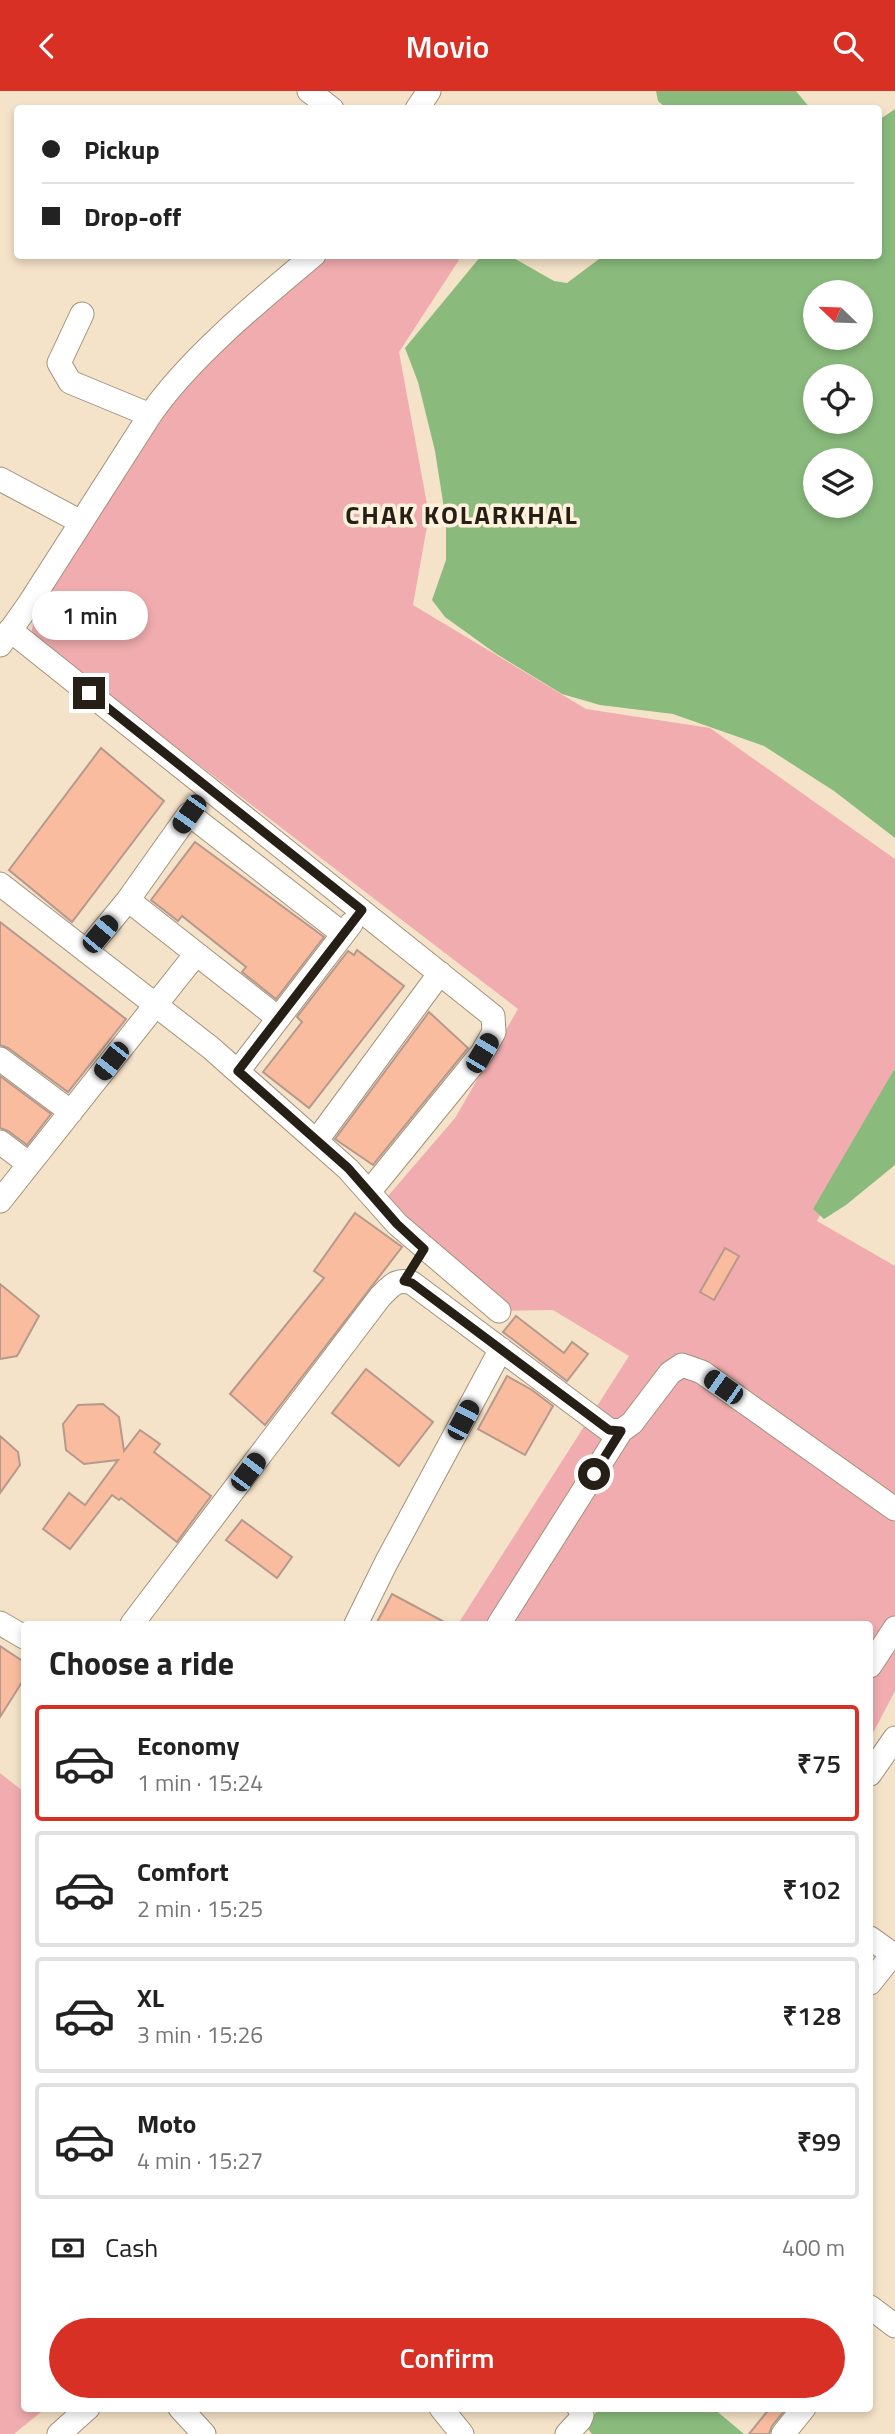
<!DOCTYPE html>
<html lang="en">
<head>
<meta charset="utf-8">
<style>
  :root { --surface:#fff; --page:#f6f6f6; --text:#222; --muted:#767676; --line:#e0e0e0; --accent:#d93025 }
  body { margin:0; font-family:"Titillium Web",sans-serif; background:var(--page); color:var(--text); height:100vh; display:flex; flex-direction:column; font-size:26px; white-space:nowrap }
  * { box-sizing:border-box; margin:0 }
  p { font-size:23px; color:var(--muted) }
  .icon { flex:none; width:38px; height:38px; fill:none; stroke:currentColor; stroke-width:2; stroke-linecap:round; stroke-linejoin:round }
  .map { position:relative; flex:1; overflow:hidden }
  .details { position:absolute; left:21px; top:1530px; width:852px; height:791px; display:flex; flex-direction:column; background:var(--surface); border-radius:7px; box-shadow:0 4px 10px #0003 }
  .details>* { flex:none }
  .hud { position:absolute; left:14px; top:14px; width:868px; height:154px; border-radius:7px; box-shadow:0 4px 10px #0003; display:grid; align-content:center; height:154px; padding:0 28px; background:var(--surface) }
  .needle { width:46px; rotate:293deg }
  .buttons { position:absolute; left:803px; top:189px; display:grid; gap:14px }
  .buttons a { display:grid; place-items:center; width:70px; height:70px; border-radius:50%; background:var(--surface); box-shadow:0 4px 10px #0003; font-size:35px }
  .end { position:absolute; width:32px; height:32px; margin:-16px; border:9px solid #251f15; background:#fff; box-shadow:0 0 0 4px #fff }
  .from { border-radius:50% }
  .bubble { position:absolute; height:49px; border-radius:24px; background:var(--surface); box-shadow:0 4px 10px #0003; font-size:23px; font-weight:600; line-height:49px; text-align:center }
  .car { position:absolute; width:21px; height:42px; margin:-21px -10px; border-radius:9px; box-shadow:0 0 5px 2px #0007; background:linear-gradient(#222 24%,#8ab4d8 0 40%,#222 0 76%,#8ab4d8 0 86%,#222 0) }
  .hud b { display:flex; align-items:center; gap:24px; height:66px; font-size:26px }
  .hud b+b { border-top:2px solid var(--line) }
  .hud i { width:18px; height:18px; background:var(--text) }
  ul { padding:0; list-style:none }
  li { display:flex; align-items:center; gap:21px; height:116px; margin:0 14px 10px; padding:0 14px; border:4px solid var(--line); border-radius:7px }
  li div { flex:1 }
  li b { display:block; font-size:26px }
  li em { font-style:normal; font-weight:600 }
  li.current { border-color:var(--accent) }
  li>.icon { width:63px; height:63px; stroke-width:1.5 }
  h2 { padding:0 28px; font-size:32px; line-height:84px }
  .pay { display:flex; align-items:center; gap:18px; height:77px; padding:0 28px; font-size:26px }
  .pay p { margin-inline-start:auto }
  .button { display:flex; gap:14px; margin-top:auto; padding:14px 28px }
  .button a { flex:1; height:80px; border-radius:42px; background:var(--accent); color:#fff; font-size:28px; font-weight:600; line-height:80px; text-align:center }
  header { display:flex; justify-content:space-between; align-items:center; height:91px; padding:0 28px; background:var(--accent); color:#fff; font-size:32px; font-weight:600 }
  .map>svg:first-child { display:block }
  .green { fill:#f1acaf }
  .water { fill:#8abb7d; fill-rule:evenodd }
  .building { fill:#f9bc9f; stroke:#b6998c; stroke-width:2 }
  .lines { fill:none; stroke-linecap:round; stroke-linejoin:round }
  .minor-casing { stroke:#a3927a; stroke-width:25 }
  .minor { stroke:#fff; stroke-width:23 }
  .route { stroke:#251f15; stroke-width:9 }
  .labels { text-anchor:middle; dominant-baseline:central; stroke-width:7; stroke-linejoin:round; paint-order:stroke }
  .district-label { font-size:26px; font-weight:bold; letter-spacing:2px; fill:#251f15; stroke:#fff1dc }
</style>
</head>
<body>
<header><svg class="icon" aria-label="back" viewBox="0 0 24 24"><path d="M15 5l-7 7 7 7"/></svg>Movio<svg class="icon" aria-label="search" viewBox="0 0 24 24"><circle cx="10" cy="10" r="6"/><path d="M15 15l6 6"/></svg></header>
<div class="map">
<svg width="895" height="2343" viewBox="0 0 895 2343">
  <rect width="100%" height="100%" fill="#f5e3c9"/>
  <path class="green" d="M454,164L459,169L399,261L429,424L413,514L586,618L710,637L895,768V976L817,1130L895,1175V1600L874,1640L870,1643V1533H458L629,1265L553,1219L499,1220L382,1112L455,1027L518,918L31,545L40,491L164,295L307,165Z
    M0,1682L24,1701V2317H46L14,2343H0Z"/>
  <path class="water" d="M656,0H796L810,17H666L658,10Z
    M895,18V747L834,700L764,655L673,623L600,614L562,603L495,562L445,526L432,509L446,469V430L435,360L418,291L405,257L481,165H510L554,190L567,192L603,165L878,164L879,29ZM816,201H861V247H816ZM861,285V331H816V285ZM816,369H861V415H816Z
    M895,977V1074L846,1114L824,1128L813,1118Z
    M600,2317H713L744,2343H592L585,2334Z"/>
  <path class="building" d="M101,657L164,710L72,831L9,779Z
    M195,751L324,846L276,908L242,881L246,876L182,825L178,830L151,809Z
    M0,831L126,928L68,1001L8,957L0,954Z
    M357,859L404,895L309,1017L263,981L302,931L297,926L348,860L354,864Z
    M429,921L468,957L373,1074L335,1048Z
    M0,985L51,1023L27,1054L8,1040L0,1037Z
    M355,1122L402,1156L265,1334L230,1303L324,1187L314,1180Z
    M725,1157L739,1165L714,1209L700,1201Z
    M0,1193L39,1225L17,1265L0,1268Z
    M516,1225L564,1262L572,1251L588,1263L567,1290L503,1241Z
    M366,1278L433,1331L399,1375L332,1322Z
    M507,1285L532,1299L553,1315L525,1364L478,1338Z
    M103,1313L119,1326L124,1360L140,1339L160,1353L154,1361L211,1405L177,1451L121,1407L119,1409L112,1404L70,1458L43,1438L69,1402L85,1414L118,1369L84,1373L66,1359L63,1333L78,1314Z
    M0,1345L18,1361L20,1374L0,1402Z
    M242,1429L292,1466L277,1487L226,1449Z
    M392,1503L448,1533H376Z
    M0,1555L24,1571V1588L0,1626Z
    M770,2317H781L784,2320L772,2335L769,2343H749Z"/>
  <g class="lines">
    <defs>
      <path id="minor" d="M309,0L332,18
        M417,18L429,0
        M82,223L59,272L70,291L150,324
        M0,388L81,431
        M10,539L493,925L494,941L482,962L369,1101
        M0,554L29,513L150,324C189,267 260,209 314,164
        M0,793L211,957L348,1078L397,1133L499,1220
        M86,860L128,809
        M278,927L128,809L189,723L343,843
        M0,968L71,1021
        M238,980L351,833
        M317,1049L440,882
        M0,1051L29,1073
        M0,1110L196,863
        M0,1532L24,1546
        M132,1533L380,1206C391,1195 396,1187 412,1192L609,1339L621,1340L632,1332L670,1282L682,1274L702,1281L895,1418
        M356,1533L386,1472L501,1258
        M499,1533L621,1340
        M870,1575L895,1537
        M870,1683L895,1647
        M870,1847L895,1865
        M870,1892L893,1863
        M870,2216L895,2235
        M180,2317L204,2343
        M441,2317L462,2343
        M59,2343L88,2317
        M567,2343L580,2329L582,2324L579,2317
        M783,2343L804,2317"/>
    </defs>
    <use href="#minor" class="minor-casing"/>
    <use href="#minor" class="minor"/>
  </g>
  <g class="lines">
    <path class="route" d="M89,602L362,819L238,980L348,1077L397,1133L424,1158L404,1190L412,1192L609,1339L621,1340L594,1383"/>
  </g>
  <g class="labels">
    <g class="district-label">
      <text x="462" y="423">CHAK KOLARKHAL</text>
    </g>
  </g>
</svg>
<div class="buttons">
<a><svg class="needle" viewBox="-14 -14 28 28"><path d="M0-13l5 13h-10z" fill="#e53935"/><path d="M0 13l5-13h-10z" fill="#767676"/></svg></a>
<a><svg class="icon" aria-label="locate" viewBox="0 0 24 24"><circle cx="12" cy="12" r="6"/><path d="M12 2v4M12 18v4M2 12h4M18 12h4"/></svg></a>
<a><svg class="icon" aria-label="layers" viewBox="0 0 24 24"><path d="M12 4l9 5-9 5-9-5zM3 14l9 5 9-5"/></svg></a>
</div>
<i class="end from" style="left:594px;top:1383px"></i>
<i class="end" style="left:89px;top:602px"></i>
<div class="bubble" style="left:32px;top:500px;width:116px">1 min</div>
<i class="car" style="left:189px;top:723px;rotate:215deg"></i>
<i class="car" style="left:100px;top:843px;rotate:40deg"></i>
<i class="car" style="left:482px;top:962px;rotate:31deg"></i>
<i class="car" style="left:111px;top:970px;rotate:218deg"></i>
<i class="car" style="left:723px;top:1296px;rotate:305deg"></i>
<i class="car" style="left:463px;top:1329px;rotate:28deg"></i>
<i class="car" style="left:248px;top:1381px;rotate:37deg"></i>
<div class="hud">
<b><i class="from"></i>Pickup</b>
<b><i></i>Drop-off</b>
</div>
<section class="details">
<h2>Choose a ride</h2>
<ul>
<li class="current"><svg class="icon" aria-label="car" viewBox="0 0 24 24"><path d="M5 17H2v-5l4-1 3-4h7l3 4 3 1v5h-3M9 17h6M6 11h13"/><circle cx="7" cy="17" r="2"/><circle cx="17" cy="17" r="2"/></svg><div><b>Economy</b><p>1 min · 15:24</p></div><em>₹75</em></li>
<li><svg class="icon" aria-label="car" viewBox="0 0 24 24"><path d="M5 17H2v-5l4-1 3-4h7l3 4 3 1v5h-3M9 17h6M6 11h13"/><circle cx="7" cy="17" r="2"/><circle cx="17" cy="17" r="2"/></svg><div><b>Comfort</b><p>2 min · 15:25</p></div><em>₹102</em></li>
<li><svg class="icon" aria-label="car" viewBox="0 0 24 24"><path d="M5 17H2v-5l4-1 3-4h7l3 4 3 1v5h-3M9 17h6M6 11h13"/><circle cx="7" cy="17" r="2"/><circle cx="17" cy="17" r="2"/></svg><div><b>XL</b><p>3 min · 15:26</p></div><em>₹128</em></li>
<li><svg class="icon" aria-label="car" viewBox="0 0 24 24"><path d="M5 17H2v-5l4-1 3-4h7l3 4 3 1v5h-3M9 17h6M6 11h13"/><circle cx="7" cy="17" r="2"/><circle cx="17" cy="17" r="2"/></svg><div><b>Moto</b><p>4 min · 15:27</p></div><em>₹99</em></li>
</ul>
<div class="pay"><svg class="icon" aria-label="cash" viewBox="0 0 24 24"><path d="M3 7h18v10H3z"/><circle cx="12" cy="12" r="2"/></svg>Cash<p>400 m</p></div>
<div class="button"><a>Confirm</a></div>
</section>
</div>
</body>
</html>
